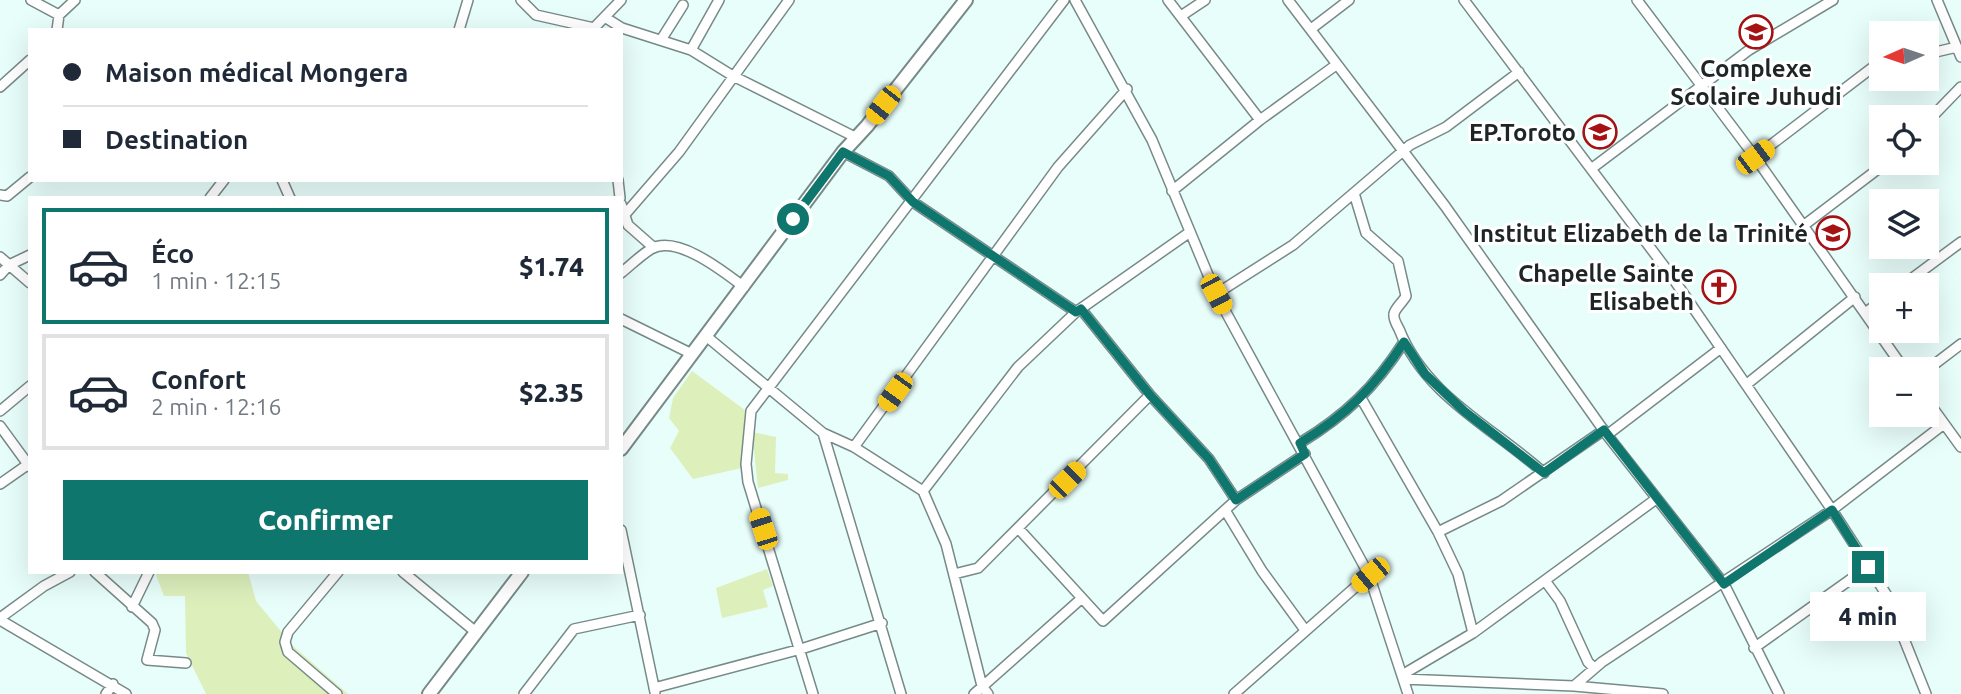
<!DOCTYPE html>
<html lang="fr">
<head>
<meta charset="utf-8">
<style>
  :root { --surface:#fff; --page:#f2f2f3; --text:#1f2937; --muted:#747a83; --line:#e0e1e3; --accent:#0f766e }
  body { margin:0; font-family:Ubuntu,sans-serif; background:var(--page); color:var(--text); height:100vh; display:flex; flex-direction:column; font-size:26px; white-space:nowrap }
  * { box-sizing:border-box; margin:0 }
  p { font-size:23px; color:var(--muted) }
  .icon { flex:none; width:38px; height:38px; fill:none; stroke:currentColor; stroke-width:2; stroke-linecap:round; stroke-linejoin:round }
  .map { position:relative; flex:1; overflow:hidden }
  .side { position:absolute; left:28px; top:196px; width:595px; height:378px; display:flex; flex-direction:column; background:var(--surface); border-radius:0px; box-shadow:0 7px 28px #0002 }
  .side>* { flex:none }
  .top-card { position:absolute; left:28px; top:28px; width:595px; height:154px; border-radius:0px; box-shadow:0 7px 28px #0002; display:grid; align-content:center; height:154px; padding:0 35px; background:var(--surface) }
  .needle { width:46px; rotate:267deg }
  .fabs { position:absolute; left:1869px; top:21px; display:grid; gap:14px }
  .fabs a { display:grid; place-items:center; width:70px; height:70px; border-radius:0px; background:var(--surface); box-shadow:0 7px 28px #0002; font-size:35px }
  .end { position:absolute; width:32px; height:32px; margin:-16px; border:9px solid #0f766e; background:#fff; box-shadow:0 0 0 4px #fff }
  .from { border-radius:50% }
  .bubble { position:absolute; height:49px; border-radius:0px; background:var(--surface); box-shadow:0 7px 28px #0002; font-size:23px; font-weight:800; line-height:49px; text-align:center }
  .car { position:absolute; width:21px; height:42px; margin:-21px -10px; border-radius:9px; box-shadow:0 0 5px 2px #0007; background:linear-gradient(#f5c518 24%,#345 0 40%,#f5c518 0 76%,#345 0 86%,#f5c518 0) }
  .top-card b { display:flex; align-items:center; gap:24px; height:66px; font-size:26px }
  .top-card b+b { border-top:2px solid var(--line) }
  .top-card i { width:18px; height:18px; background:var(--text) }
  ul { padding:12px 0 0; list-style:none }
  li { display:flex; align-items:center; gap:21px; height:116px; margin:0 14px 10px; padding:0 21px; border:4px solid var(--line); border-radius:0px }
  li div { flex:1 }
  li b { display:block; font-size:26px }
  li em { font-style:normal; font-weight:800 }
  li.active { border-color:var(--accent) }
  li>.icon { width:63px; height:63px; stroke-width:1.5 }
  .cta { display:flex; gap:14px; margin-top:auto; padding:14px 35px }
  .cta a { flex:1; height:80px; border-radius:0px; background:var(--accent); color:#fff; font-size:28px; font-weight:800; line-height:80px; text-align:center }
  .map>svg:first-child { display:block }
  .green { fill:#ddf0bc }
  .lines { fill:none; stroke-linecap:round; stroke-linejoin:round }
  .minor-casing { stroke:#778a88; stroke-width:12 }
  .highway-casing { stroke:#778a88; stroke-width:16 }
  .minor { stroke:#fff; stroke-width:9 }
  .highway { stroke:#fff; stroke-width:12 }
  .route { stroke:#0f766e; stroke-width:9 }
  .labels { text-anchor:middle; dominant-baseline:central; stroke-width:6; stroke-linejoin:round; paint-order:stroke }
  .poi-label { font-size:24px; font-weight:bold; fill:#1e2625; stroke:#fff; text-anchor:end }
</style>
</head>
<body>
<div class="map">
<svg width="1961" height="694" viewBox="0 0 1961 694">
  <rect width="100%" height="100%" fill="#e8fefb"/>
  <path class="green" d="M692,371L745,410L742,468L693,479L670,448L679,431L669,418L673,398Z
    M752,432L776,437L775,473L788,474V480L758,488Z
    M767,569L773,586L763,590L768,607L722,618L716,588Z
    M155,572H248L256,601L293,646L348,694H206L186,653L185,596H164Z"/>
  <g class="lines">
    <defs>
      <path id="minor" d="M31,0L59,15
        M521,0L536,15L594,28
        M1075,0L1152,140L1216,294L1369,575L1408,694
        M1168,0L1260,120
        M1288,0L1445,206L1607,435L1724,584L1779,694
        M1464,0L1670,274L1832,510L1886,594L1926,694
        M1637,0L1755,157L1904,369
        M1937,0L1961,57
        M1181,16L1205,0
        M606,18L622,28L691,50L733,76L857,138
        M1311,29L1349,0
        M57,30L59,15L75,0
        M459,30L468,0
        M592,30L621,0
        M661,40L683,5
        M691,50L719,0
        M1927,54L1957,47
        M0,87L30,60
        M1927,122L1961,87
        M843,152L889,176L913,202L1076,312
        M1755,157L1881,61
        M1591,169L1749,50L1833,0
        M282,180L290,198
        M618,180L620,198
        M1172,191L1260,120L1336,65
        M1354,193L1366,233L1398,261L1406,296C1403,302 1395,308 1394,314C1393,319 1397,325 1399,329C1425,396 1494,428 1544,473
        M0,195L7,196L30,177
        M210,198L224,180
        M621,204L628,225L653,247
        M621,219L679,152L789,0
        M1803,226L1886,163
        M0,257L30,283
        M621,273C631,265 641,255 651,249C677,234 724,272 744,287
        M0,275L9,265L30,255
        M1903,285L1961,242
        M1216,294L1293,245L1410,145L1446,127L1519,72
        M1081,309L1150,395L1209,459L1236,500
        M1865,313L1881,301
        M621,319L690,353
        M706,336L823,433L854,447L923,491L946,544L982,686L988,694
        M1927,370L1961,344
        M1747,384L1855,297
        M1361,398L1438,532L1458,574L1473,633
        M1927,400L1961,447
        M0,411L30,386
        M0,426L30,467
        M823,433L901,694
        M1607,435L1721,348
        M1300,443C1346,415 1375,387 1404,342
        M854,447L1058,167L1127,89
        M0,484L30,463
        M923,491L1018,367L1076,312L1190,232
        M1225,510L1262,571L1305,630
        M1018,528L1103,621L1236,500L1305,454
        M621,530L655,692
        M1438,532L1501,501L1604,430
        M95,572L152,623L155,630L147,660L186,663
        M403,572L477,633
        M954,574L978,568L1150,395
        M1546,582L1560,601L1588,662L1594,668
        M132,607L149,572
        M0,618L44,586L70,572
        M0,620L126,694
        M1754,648L1868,567
        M1402,675L1473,633L1656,499
        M1403,679L1574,686L1663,694
        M1574,686L1602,662L1832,510L1944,424
        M654,688L801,649L882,623
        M106,694L113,684
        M337,694L288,652L285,642L288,632L338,572
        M524,694L574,629L640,615
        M813,694L748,482L746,464L751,411L1064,0
        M974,694L1082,598
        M1234,694L1369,575"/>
      <path id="highway" d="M621,449L843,152L867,126L966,0
        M429,694L522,572"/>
    </defs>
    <use href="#minor" class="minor-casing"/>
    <use href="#highway" class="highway-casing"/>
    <use href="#minor" class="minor"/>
    <use href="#highway" class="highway"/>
  </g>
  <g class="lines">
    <path class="route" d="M793,219L843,152L889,176L913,202L1076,312L1081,309L1150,395L1209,459L1236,500L1305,454L1300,443C1345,416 1375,387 1404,342L1425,374L1464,411L1544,473L1604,430L1724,584L1832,510L1868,567"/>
  </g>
  <defs>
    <symbol id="school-ring" viewBox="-11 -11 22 22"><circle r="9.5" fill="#fff" stroke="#a61114" stroke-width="1.5"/><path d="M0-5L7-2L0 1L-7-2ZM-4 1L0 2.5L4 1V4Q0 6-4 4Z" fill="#a61114"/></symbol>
    <symbol id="church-ring" viewBox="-11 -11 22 22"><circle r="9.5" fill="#fff" stroke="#a61114" stroke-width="1.5"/><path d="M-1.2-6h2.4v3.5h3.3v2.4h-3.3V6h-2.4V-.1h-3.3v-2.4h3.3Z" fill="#a61114"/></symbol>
  </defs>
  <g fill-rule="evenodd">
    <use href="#school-ring" x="1737" y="13" width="38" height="38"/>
    <use href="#school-ring" x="1581" y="113" width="38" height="38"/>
    <use href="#school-ring" x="1814" y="214" width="38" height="38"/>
    <use href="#church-ring" x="1700" y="268" width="38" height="38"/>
  </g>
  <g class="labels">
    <g class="poi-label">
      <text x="1756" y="68" text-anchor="middle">Complexe<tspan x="1756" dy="28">Scolaire Juhudi</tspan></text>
      <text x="1576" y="132">EP.Toroto</text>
      <text x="1808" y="233">Institut Elizabeth de la Trinité</text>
      <text x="1694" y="273">Chapelle Sainte<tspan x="1694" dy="28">Elisabeth</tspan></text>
    </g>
  </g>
</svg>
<div class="fabs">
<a><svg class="needle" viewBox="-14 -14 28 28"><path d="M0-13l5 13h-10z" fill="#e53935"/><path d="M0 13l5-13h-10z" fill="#747a83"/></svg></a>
<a><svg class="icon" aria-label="locate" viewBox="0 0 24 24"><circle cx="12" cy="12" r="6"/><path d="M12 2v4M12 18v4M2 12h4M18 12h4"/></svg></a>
<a><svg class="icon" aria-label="layers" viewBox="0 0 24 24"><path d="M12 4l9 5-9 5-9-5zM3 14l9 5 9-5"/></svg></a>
<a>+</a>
<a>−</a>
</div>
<i class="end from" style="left:793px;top:219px"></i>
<i class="end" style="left:1868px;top:567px"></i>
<div class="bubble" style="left:1810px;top:592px;width:116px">4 min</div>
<i class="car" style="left:883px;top:105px;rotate:218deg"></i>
<i class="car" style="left:1755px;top:157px;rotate:53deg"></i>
<i class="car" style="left:1216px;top:294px;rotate:152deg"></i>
<i class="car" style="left:895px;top:392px;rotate:216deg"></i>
<i class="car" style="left:1067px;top:480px;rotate:45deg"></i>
<i class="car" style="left:763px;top:529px;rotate:342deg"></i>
<i class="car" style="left:1370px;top:575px;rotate:230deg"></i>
<div class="top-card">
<b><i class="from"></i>Maison médical Mongera</b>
<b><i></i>Destination</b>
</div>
<section class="side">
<ul>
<li class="active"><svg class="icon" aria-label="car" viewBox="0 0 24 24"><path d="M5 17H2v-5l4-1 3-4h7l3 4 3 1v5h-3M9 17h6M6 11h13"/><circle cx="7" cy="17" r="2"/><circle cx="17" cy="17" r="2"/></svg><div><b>Éco</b><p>1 min · 12:15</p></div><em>$1.74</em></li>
<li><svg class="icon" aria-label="car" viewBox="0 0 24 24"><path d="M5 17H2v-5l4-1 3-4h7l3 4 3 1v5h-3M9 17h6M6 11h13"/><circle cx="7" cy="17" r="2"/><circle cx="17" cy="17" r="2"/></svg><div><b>Confort</b><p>2 min · 12:16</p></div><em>$2.35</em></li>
</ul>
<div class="cta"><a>Confirmer</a></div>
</section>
</div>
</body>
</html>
